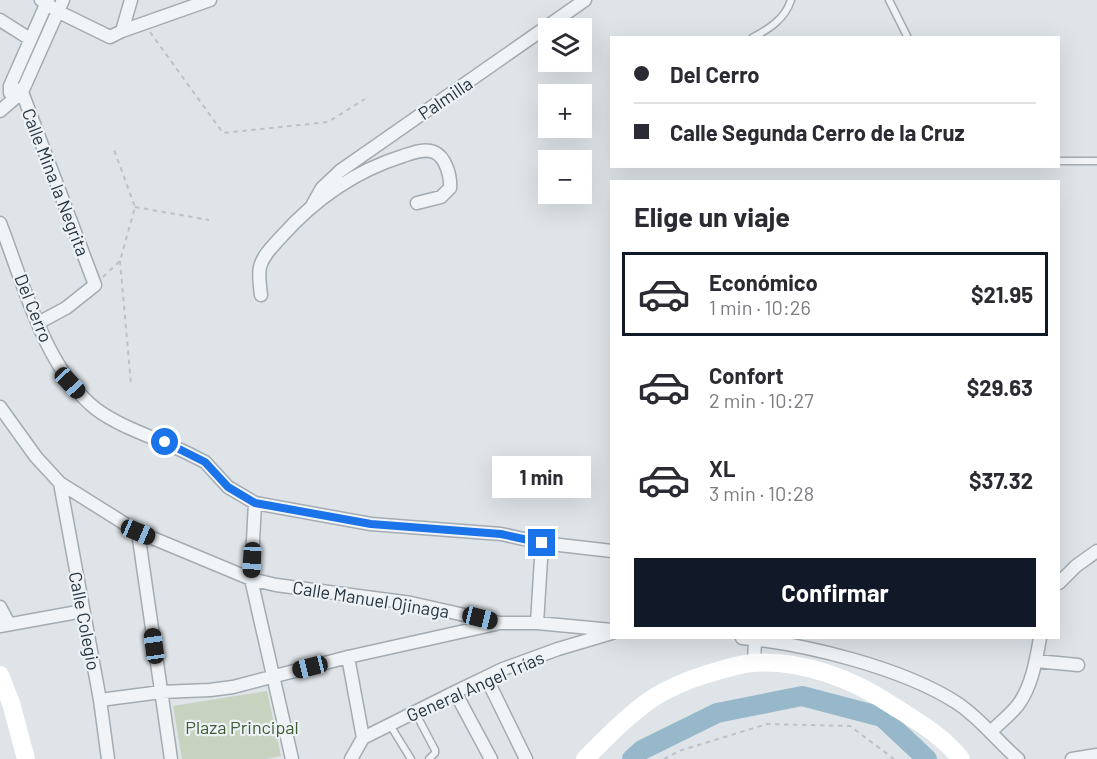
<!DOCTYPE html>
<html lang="es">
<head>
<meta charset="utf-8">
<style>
  :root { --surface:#fff; --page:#f2f2f3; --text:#2b2b33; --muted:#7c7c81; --line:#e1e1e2; --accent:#111827 }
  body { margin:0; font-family:Barlow,sans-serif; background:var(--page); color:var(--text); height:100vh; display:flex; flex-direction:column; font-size:22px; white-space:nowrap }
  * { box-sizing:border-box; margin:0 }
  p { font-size:20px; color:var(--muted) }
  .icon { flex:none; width:33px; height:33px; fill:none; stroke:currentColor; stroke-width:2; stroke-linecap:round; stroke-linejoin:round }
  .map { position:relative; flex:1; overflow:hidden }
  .side { position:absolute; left:610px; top:180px; width:450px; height:459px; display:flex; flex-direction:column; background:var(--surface); border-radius:0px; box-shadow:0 6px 24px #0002 }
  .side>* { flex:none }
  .top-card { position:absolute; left:610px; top:36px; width:450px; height:132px; border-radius:0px; box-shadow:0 6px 24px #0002; display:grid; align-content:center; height:132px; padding:0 24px; background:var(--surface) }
  .buttons { position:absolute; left:538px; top:18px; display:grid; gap:12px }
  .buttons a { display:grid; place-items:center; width:54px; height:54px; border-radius:0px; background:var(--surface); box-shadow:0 6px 24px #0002; font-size:30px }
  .end { position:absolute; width:27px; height:27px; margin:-14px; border:8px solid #1a73e8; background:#fff; box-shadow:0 0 0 3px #fff }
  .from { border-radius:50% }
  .bubble { position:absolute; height:42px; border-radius:0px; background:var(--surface); box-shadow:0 6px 24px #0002; font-size:20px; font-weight:700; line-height:42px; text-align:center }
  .car { position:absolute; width:18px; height:36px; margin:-18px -9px; border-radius:8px; box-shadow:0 0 4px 2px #0007; background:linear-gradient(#222 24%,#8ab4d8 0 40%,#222 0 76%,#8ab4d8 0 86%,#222 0) }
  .top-card b { display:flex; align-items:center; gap:21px; height:57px; font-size:22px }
  .top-card b+b { border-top:2px solid var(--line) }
  .top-card i { width:15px; height:15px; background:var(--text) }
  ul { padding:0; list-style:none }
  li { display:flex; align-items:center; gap:18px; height:84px; margin:0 12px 9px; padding:0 12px; border:3px solid transparent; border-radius:0px }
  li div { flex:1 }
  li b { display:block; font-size:22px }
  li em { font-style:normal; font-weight:700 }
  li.selected { border-color:var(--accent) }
  li>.icon { width:54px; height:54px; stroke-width:1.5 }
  h2 { padding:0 24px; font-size:27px; line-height:72px }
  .button { display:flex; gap:12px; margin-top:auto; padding:12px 24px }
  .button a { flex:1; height:69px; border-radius:0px; background:var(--accent); color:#fff; font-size:24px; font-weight:700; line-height:69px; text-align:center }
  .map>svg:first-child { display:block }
  .green { fill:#c7d2bf }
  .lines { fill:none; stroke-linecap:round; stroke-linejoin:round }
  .river { stroke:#97b8ca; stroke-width:20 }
  .lane-casing { stroke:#a3acb2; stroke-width:9 }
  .street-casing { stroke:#a3acb2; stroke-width:15 }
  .path { stroke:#bcc2c6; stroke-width:2; stroke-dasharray:4.5 4.5; stroke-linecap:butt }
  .lane { stroke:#f1f4f6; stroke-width:6 }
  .street { stroke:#f1f4f6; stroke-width:12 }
  .secondary { stroke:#fff; stroke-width:18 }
  .route { stroke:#1a73e8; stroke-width:8 }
  .labels { text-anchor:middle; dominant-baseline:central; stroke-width:4.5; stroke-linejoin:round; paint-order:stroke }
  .street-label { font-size:18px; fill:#26343f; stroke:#edf2f6 }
  .park-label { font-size:18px; fill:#415c33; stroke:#edf2f6 }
</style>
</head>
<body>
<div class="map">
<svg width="1097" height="759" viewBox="0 0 1097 759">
  <rect width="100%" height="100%" fill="#dee4e8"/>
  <path class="green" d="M267,691L281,756L266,759H182L173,706Z"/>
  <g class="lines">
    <path class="river" d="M632,759L642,750L717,713L802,696L882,717L927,759"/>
    <defs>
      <path id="lane" d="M889,0L908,38
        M752,38C769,29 785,19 791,0
        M1059,161H1097
        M415,712L435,750V753L429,759
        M390,725L411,759"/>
      <path id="street" d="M41,0L59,12L110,37L122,31L131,0
        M0,20L30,39
        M122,31L210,0
        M10,86L22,92L95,285L66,308L38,323
        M10,93V86L48,0
        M0,111L22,92L63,0
        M313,204L322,188L340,171L585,0
        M0,223C23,282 45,369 96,409C124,430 164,440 195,457L205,462L228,487L255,503L371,524L501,534L542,543L612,551
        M261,295C260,286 258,276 260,267C263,255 273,246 281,237C314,200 355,171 403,156C412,153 424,148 434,152C446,157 451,177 450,188L441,197L417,203
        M0,407L36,457L60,483L138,532L251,579L276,585L411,603L500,623H537L612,630
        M60,483L100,700L108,759
        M255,503L251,579L292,759
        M138,532L171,759
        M1059,583L1076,566L1097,551
        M0,607L9,624
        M537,623L542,543
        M0,626L83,611
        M742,638C806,644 903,668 957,703C980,718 997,741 1018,759
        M348,657L363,738
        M1036,661L1078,665
        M754,663L755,639
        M486,677L526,759
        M455,692L491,759
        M100,700L161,692L210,690L233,687L348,657L496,624
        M990,732C1000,723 1010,715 1018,705C1032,686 1036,660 1040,638
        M351,759L363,738L455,692L503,669L558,649L612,633
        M1072,759L1097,755"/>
    </defs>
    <use href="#lane" class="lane-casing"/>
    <use href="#street" class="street-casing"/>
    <path class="path" d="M150,32L223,133L328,122L365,99
      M135,207L209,220
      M120,261L131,384
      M103,277L120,261L135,207L113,147
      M664,759L679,751L767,724L850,726L894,759"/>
    <use href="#lane" class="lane"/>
    <use href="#street" class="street"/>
    <path class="secondary" d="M0,675L11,703L26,759
      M585,759C606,738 628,715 653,698C670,687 688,680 707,674C721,670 736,665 751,663C801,659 853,679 893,706C917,721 943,736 961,759"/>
  </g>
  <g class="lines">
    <path class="route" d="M165,442L205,462L228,487L255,503L371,524L501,534L542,543"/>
  </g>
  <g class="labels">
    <g class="street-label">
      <text transform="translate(445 98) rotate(-34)">Palmilla</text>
      <text transform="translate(56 182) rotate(69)">Calle Mina la Negrita</text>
      <text transform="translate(34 308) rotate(68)">Del Cerro</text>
      <text transform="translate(371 599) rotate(9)">Calle Manuel Ojinaga</text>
      <text transform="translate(85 621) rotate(79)">Calle Colegio</text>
      <text transform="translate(475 686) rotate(-24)">General Angel Trías</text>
    </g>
    <g class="park-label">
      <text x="242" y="727">Plaza Principal</text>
    </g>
  </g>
</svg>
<div class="buttons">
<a><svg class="icon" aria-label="layers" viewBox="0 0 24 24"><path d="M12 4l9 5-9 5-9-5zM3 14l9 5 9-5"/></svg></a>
<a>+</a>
<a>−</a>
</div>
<i class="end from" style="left:165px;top:442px"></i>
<i class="end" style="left:542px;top:543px"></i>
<div class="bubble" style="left:492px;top:456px;width:99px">1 min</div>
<i class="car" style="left:70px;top:383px;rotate:137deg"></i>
<i class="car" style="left:138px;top:532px;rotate:113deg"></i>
<i class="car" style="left:252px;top:560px;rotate:183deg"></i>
<i class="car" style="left:480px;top:618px;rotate:104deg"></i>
<i class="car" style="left:154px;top:646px;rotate:352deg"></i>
<i class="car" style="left:310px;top:667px;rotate:256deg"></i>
<div class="top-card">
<b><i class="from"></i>Del Cerro</b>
<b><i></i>Calle Segunda Cerro de la Cruz</b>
</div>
<section class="side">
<h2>Elige un viaje</h2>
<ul>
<li class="selected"><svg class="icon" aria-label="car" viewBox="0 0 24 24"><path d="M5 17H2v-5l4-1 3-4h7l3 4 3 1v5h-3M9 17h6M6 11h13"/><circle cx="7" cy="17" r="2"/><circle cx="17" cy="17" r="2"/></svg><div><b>Económico</b><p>1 min · 10:26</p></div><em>$21.95</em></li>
<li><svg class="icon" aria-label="car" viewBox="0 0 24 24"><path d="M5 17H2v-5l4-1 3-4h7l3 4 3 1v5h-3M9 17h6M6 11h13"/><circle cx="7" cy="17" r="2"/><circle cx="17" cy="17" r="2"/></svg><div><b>Confort</b><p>2 min · 10:27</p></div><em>$29.63</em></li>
<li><svg class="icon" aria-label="car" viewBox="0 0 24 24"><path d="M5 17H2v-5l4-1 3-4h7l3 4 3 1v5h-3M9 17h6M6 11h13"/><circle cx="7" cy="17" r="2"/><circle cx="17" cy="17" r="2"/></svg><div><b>XL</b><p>3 min · 10:28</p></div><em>$37.32</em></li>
</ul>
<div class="button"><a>Confirmar</a></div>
</section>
</div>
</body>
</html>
